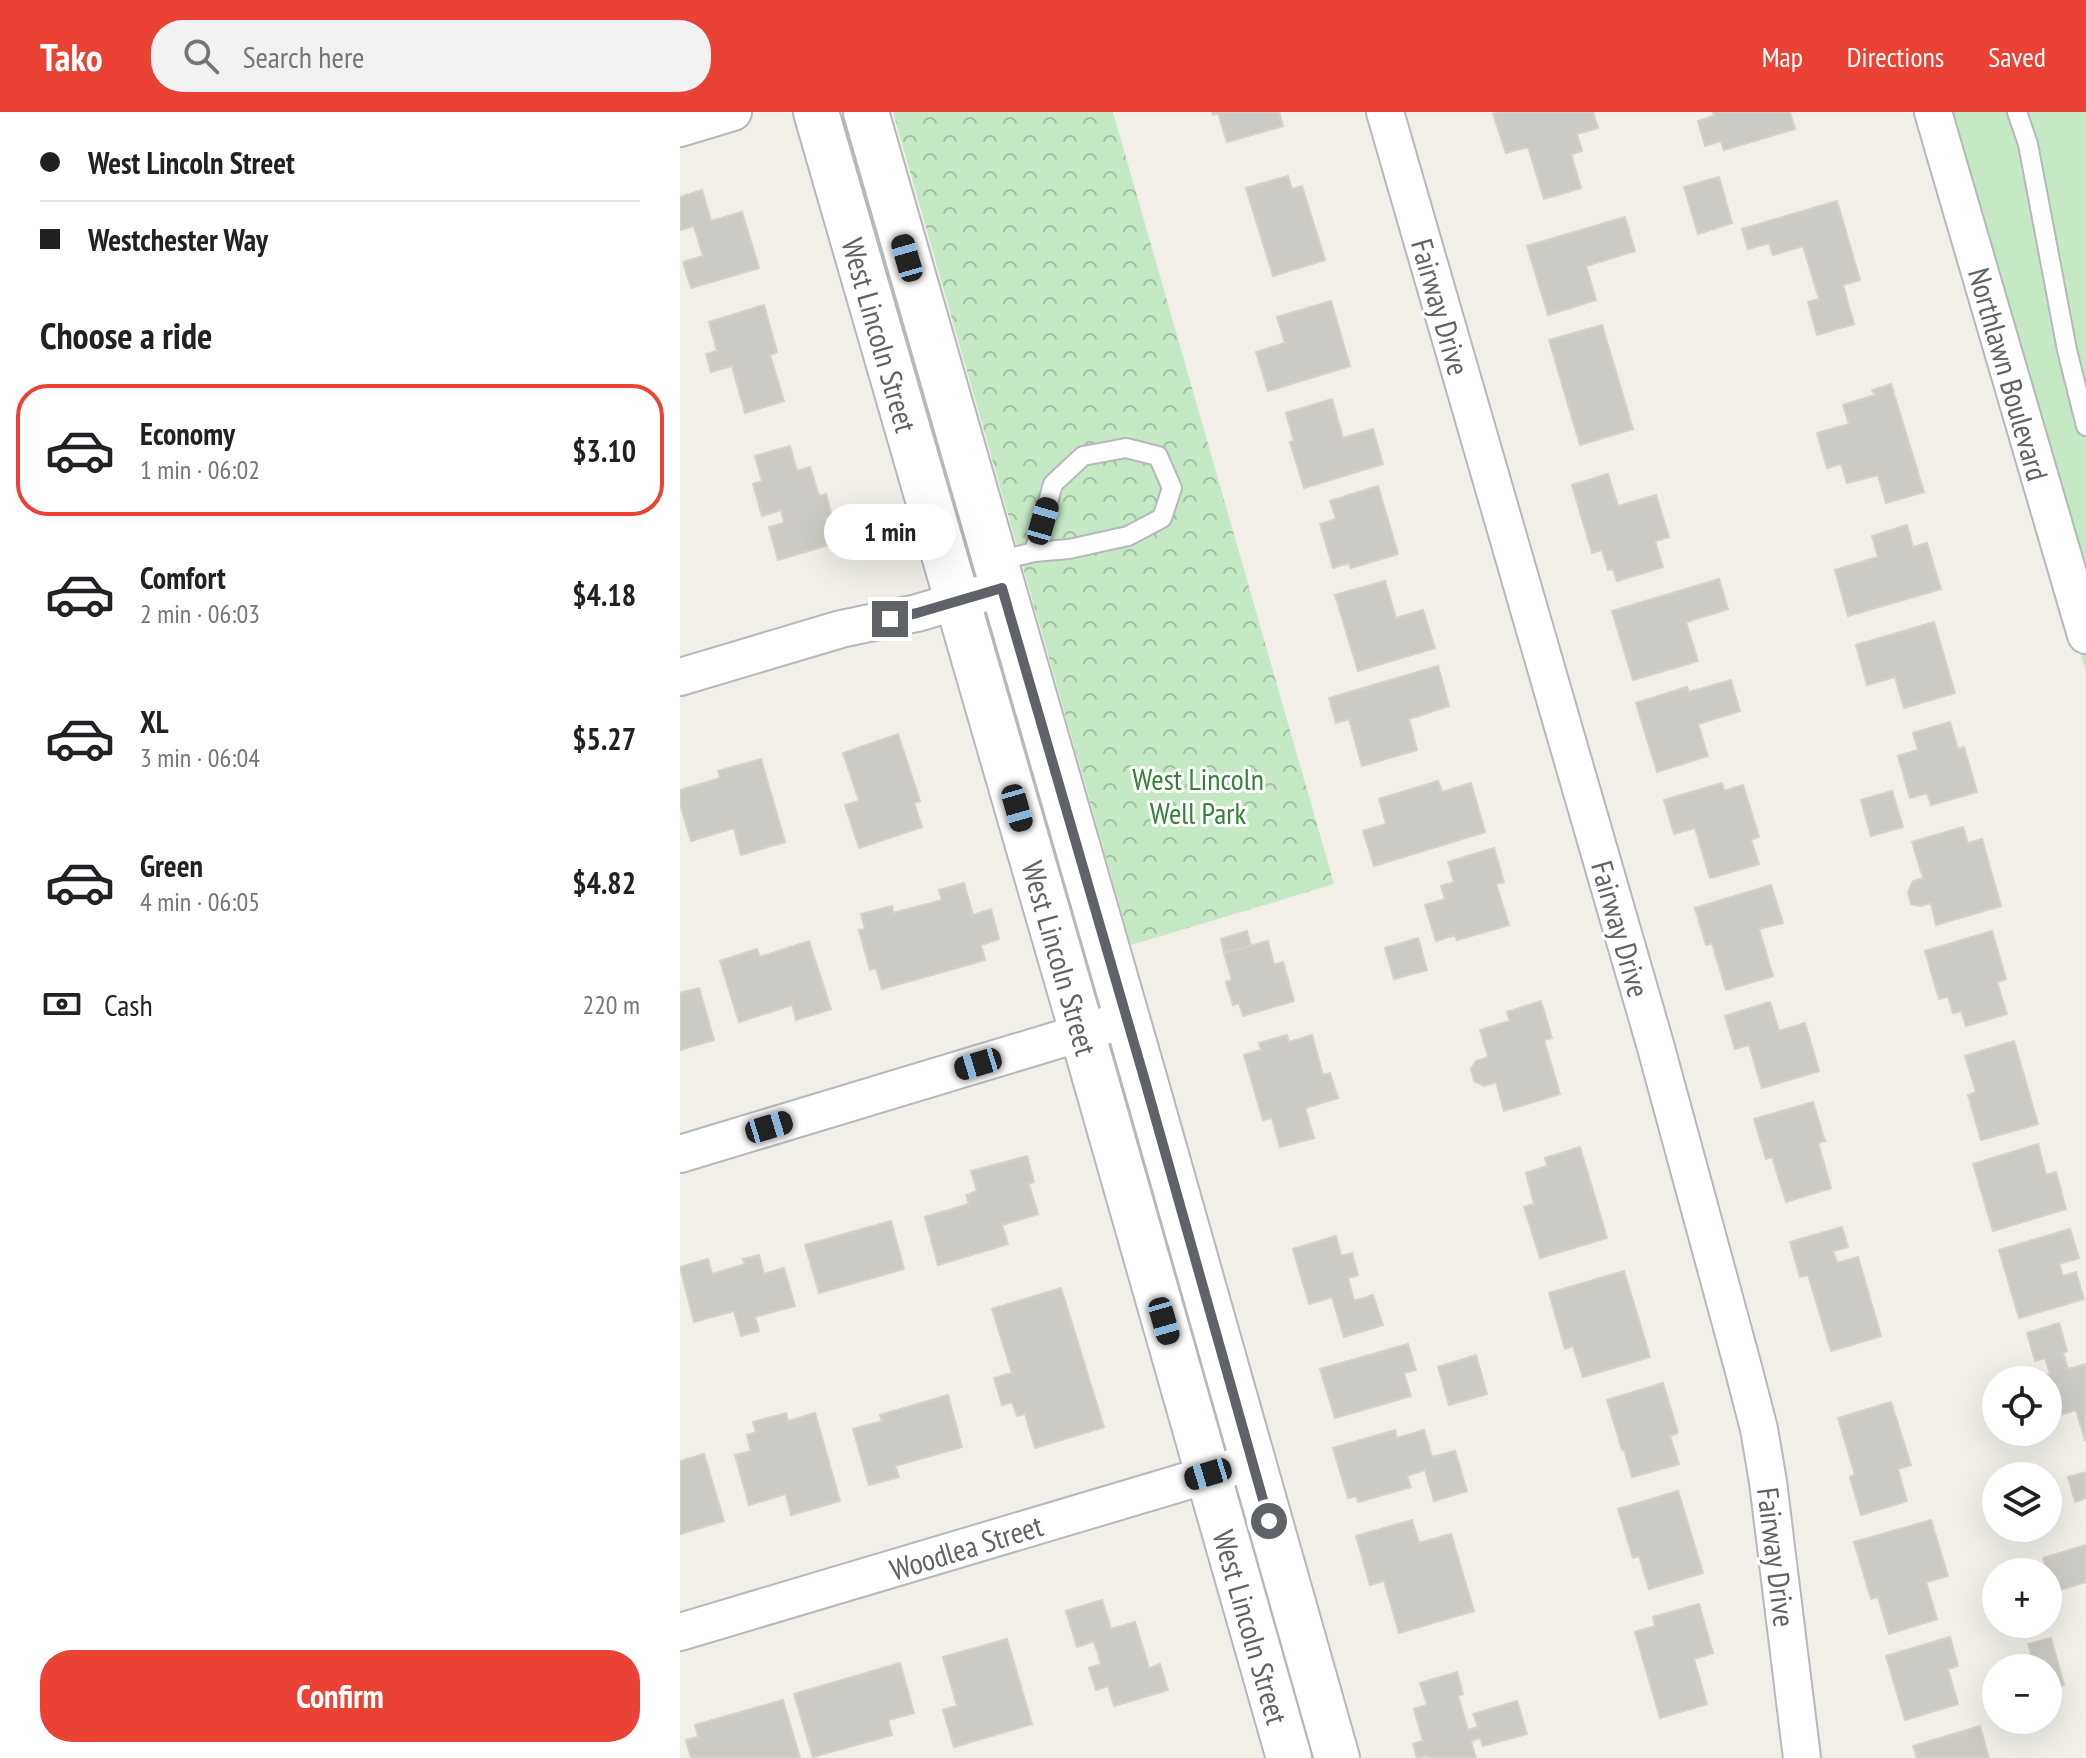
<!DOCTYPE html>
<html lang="en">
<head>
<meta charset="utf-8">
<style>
  :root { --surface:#fff; --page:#f2f2f2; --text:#202124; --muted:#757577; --line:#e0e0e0; --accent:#ea4335 }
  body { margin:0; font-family:"PT Sans Narrow",sans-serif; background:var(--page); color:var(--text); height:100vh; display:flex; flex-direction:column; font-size:30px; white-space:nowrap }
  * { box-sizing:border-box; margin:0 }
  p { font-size:26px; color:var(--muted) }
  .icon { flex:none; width:44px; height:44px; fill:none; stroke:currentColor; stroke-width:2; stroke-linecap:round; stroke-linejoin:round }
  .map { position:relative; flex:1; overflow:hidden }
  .drawer { display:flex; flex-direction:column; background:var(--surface); width:680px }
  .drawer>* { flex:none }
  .banner { display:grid; align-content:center; height:176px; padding:0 40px; background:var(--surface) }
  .tools { position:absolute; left:1302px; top:1254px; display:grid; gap:16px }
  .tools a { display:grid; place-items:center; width:80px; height:80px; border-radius:50%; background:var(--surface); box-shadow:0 8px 32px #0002; font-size:40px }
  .end { position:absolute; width:36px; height:36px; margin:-18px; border:10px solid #5f6368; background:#fff; box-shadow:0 0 0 4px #fff }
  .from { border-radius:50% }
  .bubble { position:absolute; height:56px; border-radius:28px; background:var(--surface); box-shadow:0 8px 32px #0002; font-size:26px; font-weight:800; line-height:56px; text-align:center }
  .car { position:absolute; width:24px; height:48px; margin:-24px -12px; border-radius:10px; box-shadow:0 0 6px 2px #0007; background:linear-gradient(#222 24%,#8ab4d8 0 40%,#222 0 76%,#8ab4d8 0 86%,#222 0) }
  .banner b { display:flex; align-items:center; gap:28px; height:76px; font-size:30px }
  .banner b+b { border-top:2px solid var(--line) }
  .banner i { width:20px; height:20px; background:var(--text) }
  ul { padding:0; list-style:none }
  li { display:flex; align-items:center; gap:24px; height:132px; margin:0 16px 12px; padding:0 24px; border:4px solid transparent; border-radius:32px }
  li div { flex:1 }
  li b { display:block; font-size:30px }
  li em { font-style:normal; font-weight:800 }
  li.on { border-color:var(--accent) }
  li>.icon { width:72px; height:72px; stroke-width:1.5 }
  h2 { padding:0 40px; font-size:36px; line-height:96px }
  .pay { display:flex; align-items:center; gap:20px; height:88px; padding:0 40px; font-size:30px }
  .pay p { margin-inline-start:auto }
  .button { display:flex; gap:16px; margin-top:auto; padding:16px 40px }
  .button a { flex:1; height:92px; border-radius:32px; background:var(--accent); color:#fff; font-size:32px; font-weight:800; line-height:92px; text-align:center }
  header { display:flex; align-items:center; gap:48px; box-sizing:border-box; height:112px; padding:0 40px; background:var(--accent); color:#fff }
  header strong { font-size:38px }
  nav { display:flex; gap:44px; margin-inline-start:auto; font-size:28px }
  .search { width:560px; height:72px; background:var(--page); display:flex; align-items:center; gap:20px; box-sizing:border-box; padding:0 28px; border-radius:32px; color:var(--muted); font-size:30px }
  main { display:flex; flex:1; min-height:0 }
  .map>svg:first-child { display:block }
  .grass { fill:#c5e8c5 }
  .park { fill:url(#park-crowns) }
  .building { fill:#cccac5; stroke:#d6d1c6; stroke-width:2 }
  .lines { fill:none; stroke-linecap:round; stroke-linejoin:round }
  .service-casing { stroke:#b5b8bc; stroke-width:22 }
  .minor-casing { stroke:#b5b8bc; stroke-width:40 }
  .tertiary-casing { stroke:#b5b8bc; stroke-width:48 }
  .service { stroke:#fff; stroke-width:18 }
  .minor { stroke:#fff; stroke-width:36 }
  .tertiary { stroke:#fff; stroke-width:44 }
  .route { stroke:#5f6368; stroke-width:10 }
  .labels { text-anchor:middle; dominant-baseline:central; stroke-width:6; stroke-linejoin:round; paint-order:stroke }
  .street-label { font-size:30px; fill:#5f6368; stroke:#fff }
  .park-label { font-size:30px; fill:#348238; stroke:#fff }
</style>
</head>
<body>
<header>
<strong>Tako</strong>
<div class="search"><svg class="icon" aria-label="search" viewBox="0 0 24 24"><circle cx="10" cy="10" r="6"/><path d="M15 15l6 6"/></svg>Search here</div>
<nav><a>Map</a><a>Directions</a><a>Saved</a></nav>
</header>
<main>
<section class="drawer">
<div class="banner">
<b><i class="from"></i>West Lincoln Street</b>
<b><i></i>Westchester Way</b>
</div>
<h2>Choose a ride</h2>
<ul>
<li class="on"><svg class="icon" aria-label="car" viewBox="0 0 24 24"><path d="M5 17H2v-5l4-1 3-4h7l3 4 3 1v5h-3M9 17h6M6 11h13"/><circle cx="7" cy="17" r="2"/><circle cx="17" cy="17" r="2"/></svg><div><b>Economy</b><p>1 min · 06:02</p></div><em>$3.10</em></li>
<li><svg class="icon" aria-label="car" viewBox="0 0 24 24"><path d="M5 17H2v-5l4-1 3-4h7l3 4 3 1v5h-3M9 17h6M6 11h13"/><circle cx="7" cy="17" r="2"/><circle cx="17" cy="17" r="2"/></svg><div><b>Comfort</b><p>2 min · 06:03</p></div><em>$4.18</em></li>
<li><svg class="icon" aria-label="car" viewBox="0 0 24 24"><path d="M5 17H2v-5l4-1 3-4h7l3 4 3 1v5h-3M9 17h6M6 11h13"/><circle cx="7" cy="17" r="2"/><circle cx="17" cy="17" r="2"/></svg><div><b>XL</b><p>3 min · 06:04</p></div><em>$5.27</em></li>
<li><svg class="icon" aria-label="car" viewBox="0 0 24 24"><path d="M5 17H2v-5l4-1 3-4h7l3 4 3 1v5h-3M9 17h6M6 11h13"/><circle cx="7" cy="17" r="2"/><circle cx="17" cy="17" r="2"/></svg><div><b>Green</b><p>4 min · 06:05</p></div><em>$4.82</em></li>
</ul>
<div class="pay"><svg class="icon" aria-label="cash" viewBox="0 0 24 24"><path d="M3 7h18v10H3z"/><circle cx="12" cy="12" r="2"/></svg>Cash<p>220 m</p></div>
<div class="button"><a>Confirm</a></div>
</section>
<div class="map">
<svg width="1406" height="1646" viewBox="0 0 1406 1646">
  <defs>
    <pattern id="park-crowns" width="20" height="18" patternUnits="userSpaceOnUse" patternTransform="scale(2)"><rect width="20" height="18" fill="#c5e8c5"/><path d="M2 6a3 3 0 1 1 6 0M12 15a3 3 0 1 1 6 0" fill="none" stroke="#a3c0a4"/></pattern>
  </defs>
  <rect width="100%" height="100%" fill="#f1efe8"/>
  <path class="grass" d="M1241,0H1406V560Z"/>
  <path class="park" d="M213,0H433L654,772L451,833Z"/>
  <path class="building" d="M532,0H599L603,14L547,30L538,1L533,3Z
    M819,0H913L918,16L897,22L902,39L891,42L901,76L864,87L848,35L826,41L813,2Z
    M1033,0H1110L1115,17L1044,38L1041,29L1025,34L1018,9L1034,4Z
    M608,64L612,77L622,74L645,148L593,164L566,76Z
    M1039,65L1052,111L1018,122L1004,75Z
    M22,78L31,109L62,100L79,156L11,176L3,150L23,144L14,114L0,118V85Z
    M1157,89L1180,168L1163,173L1174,212L1137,223L1128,190L1139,187L1123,134L1093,143L1089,131L1068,137L1062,117Z
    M945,105L955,139L906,154L916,188L868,203L847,134Z
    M651,189L670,254L588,279L576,240L605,231L597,205Z
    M84,193L97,240L90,243L104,289L65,301L52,254L31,260L26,242L37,239L29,210Z
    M922,213L953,317L900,333L869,228Z
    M1211,272L1244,380L1206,391L1198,363L1167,371L1161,352L1147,356L1137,321L1169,312L1163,293L1195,283L1192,278Z
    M652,287L663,326L693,317L703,352L624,376L610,330L614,329L606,301Z
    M110,334L117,359L130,355L139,384L146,382L152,404L145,406L152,432L98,448L89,415L104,411L101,398L82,404L73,372L82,369L75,344Z
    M928,362L938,394L976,383L989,425L975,429L983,455L937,469L933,457L928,458L922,438L912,441L892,373Z
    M698,374L718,442L671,456L669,451L653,456L640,412L656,407L650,389Z
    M1227,413L1233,435L1247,431L1261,477L1168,504L1155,458L1198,445L1192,424Z
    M1039,467L1048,497L1006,510L1018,549L953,568L932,499Z
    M705,469L716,506L743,498L755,536L678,559L655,483Z
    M1254,510L1275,581L1224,596L1215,565L1187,573L1176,533Z
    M758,554L769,594L729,607L737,638L682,654L669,607L656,611L649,586Z
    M1051,568L1060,599L1018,612L1028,644L977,660L956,591L1007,575L1009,580Z
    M1270,610L1278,637L1284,635L1297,680L1251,693L1247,681L1230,686L1218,644L1238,638L1233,621Z
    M218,622L240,689L234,691L242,715L179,736L165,693L179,689L163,641Z
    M81,647L105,730L61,743L54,716L11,729L0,692V678L40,666L38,659Z
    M758,669L762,680L791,671L805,720L694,754L683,719L706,712L699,687Z
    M1042,671L1044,679L1063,673L1079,725L1071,728L1079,752L1030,766L1015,716L994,722L984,688Z
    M1212,679L1223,715L1191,724L1181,688Z
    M1283,715L1288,731L1302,727L1321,794L1256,813L1251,791L1240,794L1231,792L1228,780L1233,769L1243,766L1232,730Z
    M814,736L824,770L816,772L829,813L777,828L775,823L756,829L745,793L765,787L761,774L774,770L768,750Z
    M284,771L293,803L311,797L319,827L301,833L305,848L202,877L196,856L190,858L179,818L185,817L181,802L212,794L213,801L262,788L259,778Z
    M1091,773L1103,811L1079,817L1093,864L1046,878L1032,831L1026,833L1015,796Z
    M567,819L571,834L544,841L541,827Z
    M1312,819L1326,867L1317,870L1327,902L1286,914L1281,899L1273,901L1268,885L1259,887L1245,839Z
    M738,826L747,858L714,867L705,836Z
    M129,829L151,897L116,908L112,893L59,910L40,849L77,837L80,845Z
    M588,829L594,853L603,850L614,889L563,904L559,891L553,893L546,870L552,868L544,841Z
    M19,876L34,928L0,938V881Z
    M861,889L872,926L864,928L880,982L824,999L816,970L804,974L794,969L791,957L796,949L808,945L800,918L830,909L827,900Z
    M1090,890L1099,919L1125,911L1139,959L1082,976L1069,933L1055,937L1045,904Z
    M607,923L609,930L632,923L643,963L650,961L658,986L625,996L634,1026L600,1035L592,1006L583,1008L564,943L581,938L579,931Z
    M1334,929L1358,1012L1301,1028L1288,983L1296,980L1285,944Z
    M1133,990L1145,1029L1138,1031L1151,1076L1106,1090L1092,1045L1086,1047L1074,1007Z
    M1358,1032L1366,1063L1376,1060L1386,1097L1313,1119L1293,1052Z
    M900,1035L927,1126L860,1146L844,1095L854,1092L846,1061L867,1054L865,1046Z
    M347,1044L354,1070L349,1072L358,1102L322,1113L328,1132L258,1153L245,1105L289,1092L286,1083L297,1079L291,1059Z
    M211,1109L224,1157L139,1181L125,1133Z
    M1162,1115L1168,1135L1153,1139L1157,1151L1178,1145L1201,1224L1151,1239L1128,1163L1120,1165L1110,1130Z
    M1390,1117L1399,1146L1379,1152L1383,1164L1396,1160L1404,1187L1339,1206L1319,1138Z
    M656,1124L661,1144L672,1141L678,1163L668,1166L674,1189L693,1183L703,1213L664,1225L652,1185L629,1192L613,1137Z
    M79,1143L84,1162L104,1156L115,1194L75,1205L79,1219L61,1224L54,1199L14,1210L0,1155L28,1147L32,1162L65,1152L63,1147Z
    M944,1159L970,1245L903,1265L893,1234L885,1237L869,1181Z
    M381,1176L424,1315L355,1336L345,1302L337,1304L332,1290L322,1293L314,1266L332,1261L312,1197Z
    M1379,1211L1387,1239L1383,1241L1388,1257L1406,1252L1405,1329L1396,1298L1373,1305L1368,1289V1268H1362L1361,1265L1370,1262L1365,1246L1355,1249L1347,1221Z
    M728,1232L736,1258L724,1261L731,1284L655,1306L640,1257Z
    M796,1243L807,1282L769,1293L758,1255Z
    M983,1271L998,1321L990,1324L999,1352L952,1365L944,1337L942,1338L927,1288Z
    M268,1283L282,1335L215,1354L219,1365L189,1373L173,1317L202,1309L200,1303Z
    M1211,1290L1231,1353L1218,1357L1227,1389L1181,1403L1170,1365L1175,1363L1158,1306Z
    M106,1301L108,1309L135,1301L160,1389L111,1403L106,1382L69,1393L55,1343L71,1339L67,1323L76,1320L73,1310Z
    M715,1318L717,1326L744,1318L752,1345L775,1339L787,1379L754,1389L745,1358L727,1364L731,1375L678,1390L676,1384L668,1386L653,1336Z
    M24,1342L44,1409L0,1422V1349Z
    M1406,1360V1386L1395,1390L1388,1365Z
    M998,1379L1023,1461L969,1477L959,1444L953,1446L938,1397Z
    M732,1408L739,1431L771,1422L794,1499L719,1521L704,1469L690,1473L676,1424Z
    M1251,1408L1268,1464L1246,1470L1257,1507L1209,1522L1198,1485L1191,1487L1174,1430Z
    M1406,1433V1470L1373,1480L1363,1446Z
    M422,1488L431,1517L455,1510L469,1556L480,1552L488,1578L434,1594L428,1574L416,1578L409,1556L421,1552L414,1529L397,1535L386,1499Z
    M1019,1492L1033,1541L1014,1547L1027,1592L980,1606L955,1520L975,1514L973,1505Z
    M1270,1525L1278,1554L1268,1557L1278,1592L1225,1608L1206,1544Z
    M1371,1526L1384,1573L1368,1578V1556H1349L1346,1547L1352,1545L1348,1532Z
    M327,1527L352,1612L274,1635L263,1598L277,1594L263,1545Z
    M220,1551L234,1601L208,1608L212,1623L133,1645L114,1582Z
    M777,1560L783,1582L778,1584L788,1618L798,1615L793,1602L837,1589L847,1622L803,1634L800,1626L791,1629L796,1646H748L747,1644L737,1646L733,1632L743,1629L734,1597L747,1593L740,1571Z
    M103,1588L120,1646H11L6,1628L18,1625L15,1613Z
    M1300,1614L1309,1646H1237L1233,1634Z"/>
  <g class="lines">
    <defs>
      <path id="service" d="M1337,0L1348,32L1387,238L1406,314
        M314,450L354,440L389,437L448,424L482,406L492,376L478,344L446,336L403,344L373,372L354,440"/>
      <path id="minor" d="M705,0L975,932L1064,1259L1079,1317L1088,1370L1122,1646
        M1253,0L1406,523
        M0,16L53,0
        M0,565L161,517L237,501L322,476
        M0,1042L447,907
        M0,1520L554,1355"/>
      <path id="tertiary" d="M136,0L402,920L609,1646
        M186,0L465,969L657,1646"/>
    </defs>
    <use href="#service" class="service-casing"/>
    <use href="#minor" class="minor-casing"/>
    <use href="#tertiary" class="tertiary-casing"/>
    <use href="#service" class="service"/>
    <use href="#minor" class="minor"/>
    <use href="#tertiary" class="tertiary"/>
  </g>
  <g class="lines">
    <path class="route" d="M210,507L237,501L322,476L465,969L589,1409"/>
  </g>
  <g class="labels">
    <g class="street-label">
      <text transform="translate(761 195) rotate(74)">Fairway Drive</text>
      <text transform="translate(200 223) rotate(74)">West Lincoln Street</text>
      <text transform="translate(1329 262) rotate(74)">Northlawn Boulevard</text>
      <text transform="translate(941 817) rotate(74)">Fairway Drive</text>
      <text transform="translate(380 846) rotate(74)">West Lincoln Street</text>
      <text transform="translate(286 1435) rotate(-17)">Woodlea Street</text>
      <text transform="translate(1097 1445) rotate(83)">Fairway Drive</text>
      <text transform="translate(571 1515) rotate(74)">West Lincoln Street</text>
    </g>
    <g class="park-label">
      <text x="518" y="666">West Lincoln<tspan x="518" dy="34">Well Park</tspan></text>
    </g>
  </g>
</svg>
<div class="tools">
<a><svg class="icon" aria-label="locate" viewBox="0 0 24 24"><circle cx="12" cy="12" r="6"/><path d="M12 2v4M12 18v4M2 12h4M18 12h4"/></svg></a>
<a><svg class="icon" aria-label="layers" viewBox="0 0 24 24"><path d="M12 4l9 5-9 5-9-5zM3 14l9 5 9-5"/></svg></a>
<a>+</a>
<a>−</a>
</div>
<i class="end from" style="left:589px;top:1409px"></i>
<i class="end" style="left:210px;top:507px"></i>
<div class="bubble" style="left:144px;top:392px;width:132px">1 min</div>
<i class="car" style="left:227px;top:146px;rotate:344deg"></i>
<i class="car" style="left:363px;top:409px;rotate:16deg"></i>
<i class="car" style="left:337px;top:696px;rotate:164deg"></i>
<i class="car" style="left:298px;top:952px;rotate:253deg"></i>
<i class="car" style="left:89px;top:1015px;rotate:73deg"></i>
<i class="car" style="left:484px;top:1209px;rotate:164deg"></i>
<i class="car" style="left:528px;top:1362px;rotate:253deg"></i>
</div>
</main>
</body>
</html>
